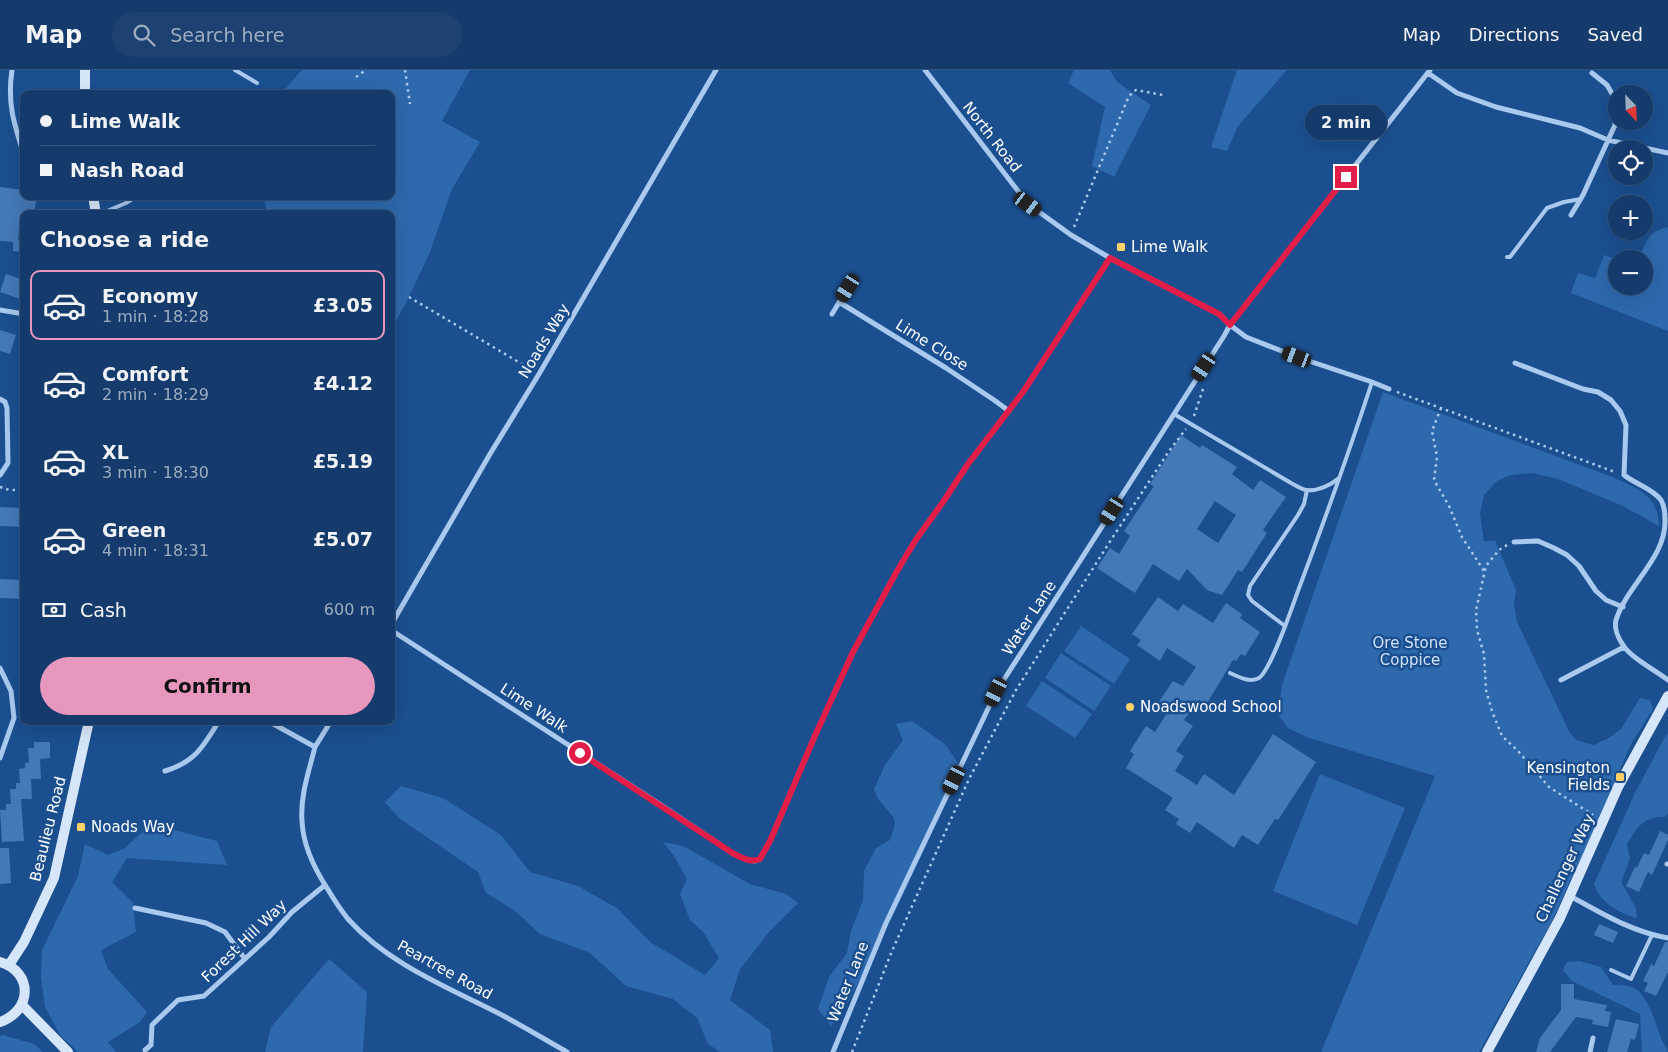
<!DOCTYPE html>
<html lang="en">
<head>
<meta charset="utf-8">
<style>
  :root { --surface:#143b6b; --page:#1d4271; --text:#f1f3f6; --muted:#9dadc1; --line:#33557e; --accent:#e797bd }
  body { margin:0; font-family:"DejaVu Sans",sans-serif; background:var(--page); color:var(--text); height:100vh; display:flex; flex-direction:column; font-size:19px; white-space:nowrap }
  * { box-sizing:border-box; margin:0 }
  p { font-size:16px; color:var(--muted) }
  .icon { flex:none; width:28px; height:28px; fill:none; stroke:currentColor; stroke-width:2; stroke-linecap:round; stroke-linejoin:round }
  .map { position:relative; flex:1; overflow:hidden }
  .side { position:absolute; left:20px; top:140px; width:375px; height:515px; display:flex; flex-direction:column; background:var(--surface); border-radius:10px; box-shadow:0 5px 20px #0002,0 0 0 1px var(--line) }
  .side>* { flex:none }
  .banner { position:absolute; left:20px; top:20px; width:375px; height:110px; border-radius:10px; box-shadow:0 5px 20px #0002,0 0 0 1px var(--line); display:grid; align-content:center; height:110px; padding:0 20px; background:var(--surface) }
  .needle { width:32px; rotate:157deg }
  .tools { position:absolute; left:1608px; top:15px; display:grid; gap:10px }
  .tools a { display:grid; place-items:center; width:45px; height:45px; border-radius:50%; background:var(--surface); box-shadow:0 5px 20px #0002,0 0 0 1px var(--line); font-size:25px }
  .end { position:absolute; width:22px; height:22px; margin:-11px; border:6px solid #e11d48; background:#fff; box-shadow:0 0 0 2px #fff }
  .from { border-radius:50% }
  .bubble { position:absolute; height:35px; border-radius:18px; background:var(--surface); box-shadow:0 5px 20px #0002,0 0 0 1px var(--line); font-size:16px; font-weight:800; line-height:35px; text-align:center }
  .car { position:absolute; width:15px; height:30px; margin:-15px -8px; border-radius:6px; box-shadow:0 0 4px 1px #0007; background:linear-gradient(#222 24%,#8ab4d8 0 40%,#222 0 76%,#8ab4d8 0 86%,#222 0) }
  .banner b { display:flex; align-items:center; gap:18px; height:48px; font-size:19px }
  .banner b+b { border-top:1px solid var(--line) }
  .banner i { width:12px; height:12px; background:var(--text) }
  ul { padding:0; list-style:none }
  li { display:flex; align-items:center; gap:15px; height:70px; margin:0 10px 8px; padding:0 10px; border:2px solid transparent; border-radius:10px }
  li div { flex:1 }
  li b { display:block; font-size:19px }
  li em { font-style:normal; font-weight:800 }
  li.active { border-color:var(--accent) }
  li>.icon { width:45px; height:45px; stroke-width:1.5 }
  h2 { padding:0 20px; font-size:22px; line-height:60px }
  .pay { display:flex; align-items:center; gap:12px; height:55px; padding:0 20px; font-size:19px }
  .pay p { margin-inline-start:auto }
  .cta { display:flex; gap:10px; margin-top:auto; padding:10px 20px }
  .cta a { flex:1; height:58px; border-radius:30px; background:var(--accent); color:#111; font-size:20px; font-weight:800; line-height:58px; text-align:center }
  header { display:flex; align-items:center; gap:30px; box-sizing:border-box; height:70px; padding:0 25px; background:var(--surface); border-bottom:1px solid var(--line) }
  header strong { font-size:24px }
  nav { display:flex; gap:28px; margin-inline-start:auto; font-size:18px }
  .search { width:350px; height:45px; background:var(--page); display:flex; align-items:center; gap:12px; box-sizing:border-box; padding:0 18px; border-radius:28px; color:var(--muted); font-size:19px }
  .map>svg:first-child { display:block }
  .green { fill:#2e69ad }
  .building { fill:#4478b7; fill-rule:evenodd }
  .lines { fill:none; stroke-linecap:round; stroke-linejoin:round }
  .path { stroke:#a9c9ee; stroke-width:2.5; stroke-dasharray:2.5 4; stroke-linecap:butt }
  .lane { stroke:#a9c9ee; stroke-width:4 }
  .street { stroke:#a9c9ee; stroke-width:5 }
  .secondary { stroke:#d6e6fa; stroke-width:10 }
  .route { stroke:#e11d48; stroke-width:6 }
  .poi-dot { fill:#ffd166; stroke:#1b4f8f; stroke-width:2 }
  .labels { text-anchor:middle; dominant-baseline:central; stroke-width:5; stroke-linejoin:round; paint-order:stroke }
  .street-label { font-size:15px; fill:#fff; stroke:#1b4f8f }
  .poi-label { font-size:15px; fill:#fff; stroke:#1b4f8f; text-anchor:start }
  .park-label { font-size:15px; fill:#cfe3fa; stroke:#1b4f8f }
</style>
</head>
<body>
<header>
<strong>Map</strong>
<div class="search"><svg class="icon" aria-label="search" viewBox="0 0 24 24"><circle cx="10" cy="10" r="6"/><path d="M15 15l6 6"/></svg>Search here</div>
<nav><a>Map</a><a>Directions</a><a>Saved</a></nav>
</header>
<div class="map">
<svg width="1668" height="982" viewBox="0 0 1668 982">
  <rect width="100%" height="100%" fill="#1b4f8f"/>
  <path class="green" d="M302,0H470L442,51L480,72L452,119L430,182L406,233L391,259V144H267L264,126H391V24H281Z
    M1074,0H1110L1117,12L1151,35L1114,107L1092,96L1105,37L1068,13Z
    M1237,0H1287L1238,56L1227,81L1211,77Z
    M1668,157V261L1571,223L1578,203L1595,208L1604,185L1616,189V216H1644V189H1637C1649,172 1644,163 1668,157Z
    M1383,322L1615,408C1639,420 1658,425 1659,456L1623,436L1558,409L1532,403L1511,405L1497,411L1484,425L1480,444L1484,471H1495L1516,520L1514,534L1517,552L1570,663L1576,670L1593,675L1607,669L1621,659L1640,628L1650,630L1653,639L1631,674L1597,753L1552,851L1479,982H1321L1435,706L1306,667L1288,658L1278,644L1282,615Z
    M1081,556L1130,589L1114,614L1064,581Z
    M1061,583L1111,616L1094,641L1045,608Z
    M1042,611L1092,644L1075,668L1026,636Z
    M912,651L945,674L962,699L893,846L848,932L831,956L818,939L829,907L847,883L851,861L863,830L864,801L876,778L890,770C898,747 896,751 882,734C878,730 876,724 874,719L885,695L903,670L896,654Z
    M1668,663V743L1665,747C1642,747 1638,757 1627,774L1630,789L1621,812L1636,838L1637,848C1619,843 1600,833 1594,814L1635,723L1662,672Z
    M1320,704L1405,738L1357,855L1273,821Z
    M401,716L443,728L501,765L530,802L578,816L617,838L650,872L705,905L719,888L704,863L690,850L680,824L687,809L674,786L663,772L683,776L750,814L786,824L798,833L769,862L740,899L730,930L770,960L773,982H720L708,974L697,948L673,929L626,916L590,883L540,864L514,840L486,823L478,802L400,749L385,732Z
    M151,754L217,771L227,795L127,788L112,812L133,833L136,862L101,880L108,899L147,942L140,952L108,972L116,982H78L60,965L45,937L41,908L42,880L78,806L85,774L108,785L125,778Z
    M329,889L367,922L363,982H265L271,957Z
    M1580,891L1601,897L1613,915C1618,915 1624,915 1629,916C1648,921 1655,953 1661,968C1663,974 1667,977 1668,982H1642L1640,944L1572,911L1563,900L1567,892Z
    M3,965L34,974L43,982H0V966Z"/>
  <path class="building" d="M0,117L24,120V126H37L34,144H20L18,170L24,171V182L13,181V172L0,171Z
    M6,204L24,210V218L20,229L0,222Z
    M0,260L16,265L10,284L0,281Z
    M1181,365L1200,378L1202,375L1237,397L1232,404L1253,420L1260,410L1286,427L1263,460L1267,463L1242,502L1238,500L1222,525L1207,520L1187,499L1179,511L1153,494L1135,523L1097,498L1110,478L1119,484L1130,466L1124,461L1154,416L1150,414ZM1215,431L1236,445L1218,473L1197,459Z
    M0,437L24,438V457L0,456Z
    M0,509L24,510V529L0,528Z
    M1158,527L1178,541L1183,534L1213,553L1226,533L1242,544L1240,548L1260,562L1245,586L1241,584L1236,591L1233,590L1206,635L1199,630L1184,650L1193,656L1176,681L1184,686L1175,701L1197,715L1204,704L1234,725L1273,664L1316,692L1278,750L1275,749L1258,775L1242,765L1234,778L1197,752L1190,763L1176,754L1179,749L1165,740L1173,728L1126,698L1134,684L1130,681L1146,656L1155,662L1167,643L1156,636L1173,611L1183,616L1196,597L1167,578L1160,591L1137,575L1141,570L1132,564Z
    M34,672H50V688L40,689L41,709H31L32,729H21L24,771L2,772L0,740H6V734H11L10,719H16V713H20L19,699L25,698V693L29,692L28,678H34Z
    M1660,761L1668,765V770L1652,805L1648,802L1639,822L1626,816L1635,797L1637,798L1644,783L1649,785Z
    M0,778H9L11,813L0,814Z
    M1599,854L1618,862L1613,873L1594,865Z
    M1665,872H1668V902L1656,926L1644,921L1648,913L1643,911L1651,894L1654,896Z
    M1561,914H1574V929L1607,935L1605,941L1611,942L1608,957L1592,954L1593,950L1576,947L1550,982H1536L1540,968L1561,940Z
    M1616,949L1639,954L1635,970L1631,969L1627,982H1607Z"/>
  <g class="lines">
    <path class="path" d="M405,0L410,34
      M356,7L366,0
      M1074,157L1129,26L1136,20L1163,25
      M409,227L532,300
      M1397,322L1615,402
      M1441,338L1432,361L1437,387L1434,410L1449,436L1462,467L1484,501
      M1194,346L1204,316
      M0,417L9,420H24
      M1507,475L1499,480L1486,496L1476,540L1477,560L1484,584L1486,620L1492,641L1502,666L1518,681L1549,717L1593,745
      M852,982L892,881L969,709L1016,620L1109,473L1169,381L1186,359"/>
    <path class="lane" d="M235,0L257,13
      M100,144L126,133L137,126
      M1507,187H1510L1547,138L1564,132L1581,129
      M1174,344L1291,413C1295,415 1301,419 1306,420C1316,422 1331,415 1339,408
      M1285,556L1252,531L1248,525L1250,516L1298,445L1304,434L1307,420
      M1230,603C1239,607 1250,613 1259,608C1271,600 1292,537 1298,521C1324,452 1349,382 1372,312
      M1611,900L1631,909L1652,865"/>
    <path class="street" d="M12,0C7,33 14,54 24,85
      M925,0L1028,134L1071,165L1110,188L1219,244L1230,255L1246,267L1297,287L1372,312L1389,319
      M1428,3L1457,23L1496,37L1580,58L1608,70L1668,83
      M1571,145L1583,125L1615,55L1616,42L1614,27L1607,15L1592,3
      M839,232L946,298L994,330L1009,341
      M0,240L24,244
      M832,244L848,218
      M1515,293L1583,319L1598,322L1611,330L1620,341L1626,355L1624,405C1635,414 1652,418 1661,430C1664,435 1665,443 1665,449C1667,487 1627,515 1616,550C1614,558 1618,568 1623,575C1631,588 1655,600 1668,610
      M0,329L5,332L7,338L8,393L0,405
      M1514,472L1538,471L1554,478L1567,485L1579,496L1596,521L1606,530L1623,537
      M391,555L490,384L539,304L716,0
      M391,560L664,737L734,784L748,790L755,791L760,789L771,769L814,668L853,582L896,503L915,471L943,432L968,394L1023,322L1110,188
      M0,598L11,621L14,648L0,688
      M1561,610L1624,577
      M268,651L315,677L331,651
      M315,677C309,701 300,726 302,751C303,775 314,798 327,818C333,828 340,839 348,849C387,893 447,917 498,943C521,955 544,969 567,982
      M165,701C195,692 203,677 219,651
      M1667,794H1668
      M1570,826C1601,843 1632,862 1668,868
      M135,838L206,853L225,862L245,889
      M145,980L151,975L152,955L178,930L204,926L269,867L292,842L325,815
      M833,982L886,853L996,622L1224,266L1230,255L1430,0
      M1590,982L1593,968"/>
    <path class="secondary" d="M85,24V0
      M93,126L96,144
      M0,892C34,902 32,941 0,952
      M9,895L24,872L54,808L89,651
      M22,935L68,982
      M1487,982L1560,848L1618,717L1668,626"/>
  </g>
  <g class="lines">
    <path class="route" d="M580,683L734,784C743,788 750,793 760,789L771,769L814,668L853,582L896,503L915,471L943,432L968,394L1023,322L1110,188L1219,244L1230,255L1346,107"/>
  </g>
  <g class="poi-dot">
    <rect x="1116" y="172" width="10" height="10" rx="2.5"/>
    <circle cx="1130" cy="637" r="5"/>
    <rect x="1615" y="702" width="10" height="10" rx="2.5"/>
    <rect x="76" y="752" width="10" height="10" rx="2.5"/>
  </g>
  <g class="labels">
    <g class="street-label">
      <text transform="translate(992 67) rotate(52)">North Road</text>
      <text transform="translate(544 271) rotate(-59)">Noads Way</text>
      <text transform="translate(932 275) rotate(32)">Lime Close</text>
      <text transform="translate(1029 548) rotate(-57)">Water Lane</text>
      <text transform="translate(534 638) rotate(33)">Lime Walk</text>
      <text transform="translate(48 759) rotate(-76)">Beaulieu Road</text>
      <text transform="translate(1565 798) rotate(-65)">Challenger Way</text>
      <text transform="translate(244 871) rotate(-44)">Forest Hill Way</text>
      <text transform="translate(445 900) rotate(29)">Peartree Road</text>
      <text transform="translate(848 912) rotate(-68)">Water Lane</text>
    </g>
    <g class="poi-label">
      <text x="1131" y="177">Lime Walk</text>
      <text x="1140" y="637">Noadswood School</text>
      <text x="1610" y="698" text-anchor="end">Kensington<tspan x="1610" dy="17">Fields</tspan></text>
      <text x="91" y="757">Noads Way</text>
    </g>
    <g class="park-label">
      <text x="1410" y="573">Ore Stone<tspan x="1410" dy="17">Coppice</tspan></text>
    </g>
  </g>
</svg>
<div class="tools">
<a><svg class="needle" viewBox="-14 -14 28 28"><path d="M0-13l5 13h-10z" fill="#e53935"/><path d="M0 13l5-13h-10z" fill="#9dadc1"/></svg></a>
<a><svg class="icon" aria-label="locate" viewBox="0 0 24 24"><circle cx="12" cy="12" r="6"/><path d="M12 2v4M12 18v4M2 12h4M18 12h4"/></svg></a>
<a>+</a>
<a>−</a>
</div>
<i class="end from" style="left:580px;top:683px"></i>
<i class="end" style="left:1346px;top:107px"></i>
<div class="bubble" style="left:1305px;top:35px;width:82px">2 min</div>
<i class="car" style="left:1028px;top:134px;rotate:126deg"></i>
<i class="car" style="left:848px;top:218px;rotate:212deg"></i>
<i class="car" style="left:1297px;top:287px;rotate:291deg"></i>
<i class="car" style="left:1204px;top:297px;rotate:214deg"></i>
<i class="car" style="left:1112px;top:441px;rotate:212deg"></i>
<i class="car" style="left:996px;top:622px;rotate:206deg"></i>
<i class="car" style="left:954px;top:710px;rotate:206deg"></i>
<div class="banner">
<b><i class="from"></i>Lime Walk</b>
<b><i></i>Nash Road</b>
</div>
<section class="side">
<h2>Choose a ride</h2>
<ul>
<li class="active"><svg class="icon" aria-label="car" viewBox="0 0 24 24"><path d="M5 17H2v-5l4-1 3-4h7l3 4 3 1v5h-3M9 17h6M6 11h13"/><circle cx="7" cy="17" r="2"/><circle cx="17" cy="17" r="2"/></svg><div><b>Economy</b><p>1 min · 18:28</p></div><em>£3.05</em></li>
<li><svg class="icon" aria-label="car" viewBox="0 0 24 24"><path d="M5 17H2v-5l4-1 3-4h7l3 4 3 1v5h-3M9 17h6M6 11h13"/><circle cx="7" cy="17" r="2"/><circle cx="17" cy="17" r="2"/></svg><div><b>Comfort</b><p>2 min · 18:29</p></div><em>£4.12</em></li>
<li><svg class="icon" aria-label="car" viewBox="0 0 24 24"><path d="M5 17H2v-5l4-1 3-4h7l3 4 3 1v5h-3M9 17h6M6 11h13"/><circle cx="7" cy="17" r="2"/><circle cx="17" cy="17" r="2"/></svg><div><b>XL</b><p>3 min · 18:30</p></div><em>£5.19</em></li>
<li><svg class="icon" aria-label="car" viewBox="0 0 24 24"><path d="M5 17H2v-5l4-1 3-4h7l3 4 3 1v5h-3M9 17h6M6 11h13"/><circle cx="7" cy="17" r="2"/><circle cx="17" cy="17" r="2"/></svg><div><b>Green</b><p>4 min · 18:31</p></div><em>£5.07</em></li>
</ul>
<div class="pay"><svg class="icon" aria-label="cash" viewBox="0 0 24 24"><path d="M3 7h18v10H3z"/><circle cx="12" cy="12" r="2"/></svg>Cash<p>600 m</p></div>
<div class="cta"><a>Confirm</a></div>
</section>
</div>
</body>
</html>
